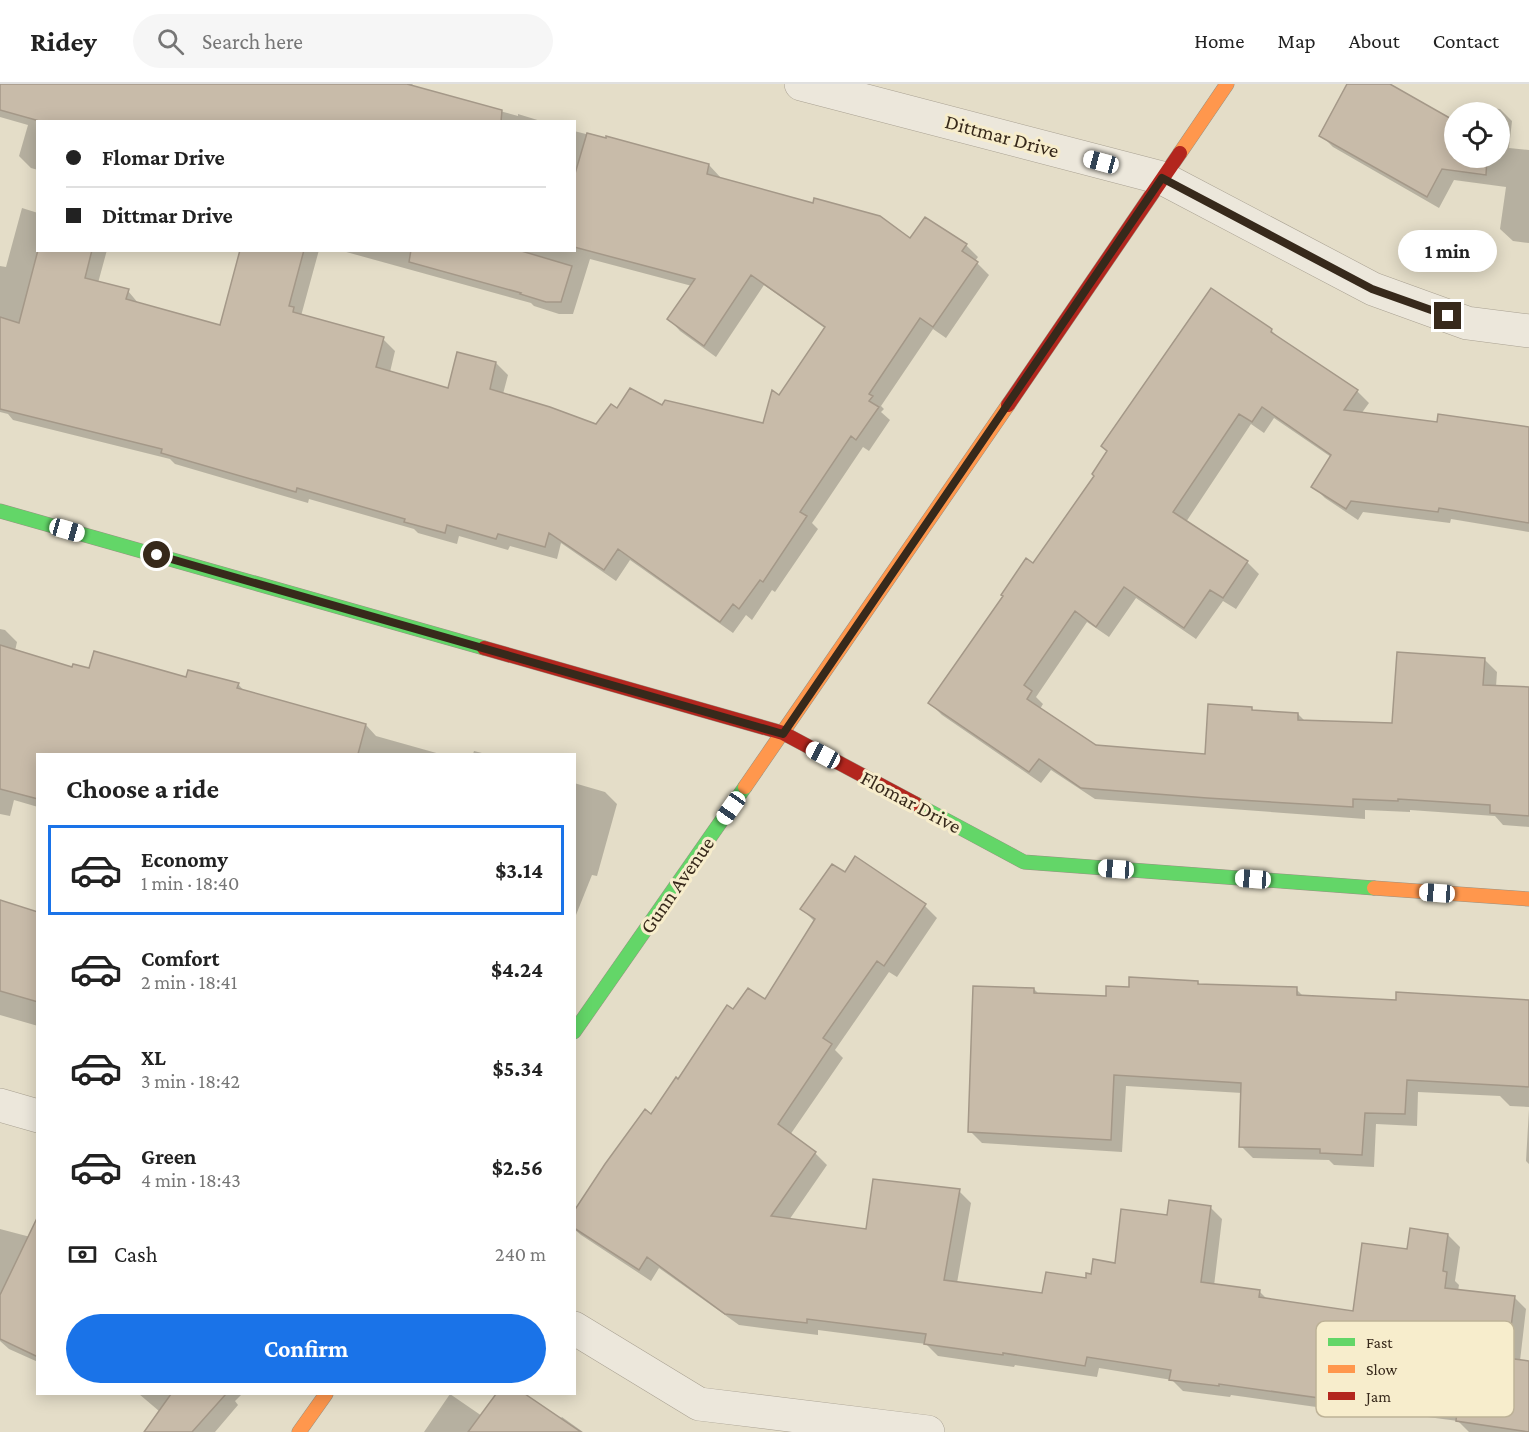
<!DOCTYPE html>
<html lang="en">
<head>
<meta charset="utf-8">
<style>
  :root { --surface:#fff; --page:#f6f6f6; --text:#222; --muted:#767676; --line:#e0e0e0; --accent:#1a73e8 }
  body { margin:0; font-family:"Crimson Pro",serif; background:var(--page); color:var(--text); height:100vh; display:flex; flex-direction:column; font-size:22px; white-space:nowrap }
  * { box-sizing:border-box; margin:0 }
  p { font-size:20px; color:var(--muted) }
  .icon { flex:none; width:33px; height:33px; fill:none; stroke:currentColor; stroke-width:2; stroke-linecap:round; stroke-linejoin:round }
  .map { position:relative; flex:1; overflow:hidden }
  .panel { position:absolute; left:36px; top:669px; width:540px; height:642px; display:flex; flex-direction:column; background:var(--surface); border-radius:0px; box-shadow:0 3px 15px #0003 }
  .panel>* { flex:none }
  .top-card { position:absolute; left:36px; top:36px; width:540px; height:132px; border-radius:0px; box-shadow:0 3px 15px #0003; display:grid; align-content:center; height:132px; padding:0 30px; background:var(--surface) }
  .controls { position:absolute; left:1444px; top:18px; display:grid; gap:12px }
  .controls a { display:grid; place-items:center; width:66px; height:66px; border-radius:50%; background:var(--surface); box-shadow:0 3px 15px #0003; font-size:30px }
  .end { position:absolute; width:27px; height:27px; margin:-14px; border:8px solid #37291b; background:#fff; box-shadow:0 0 0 3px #fff }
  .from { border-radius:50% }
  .bubble { position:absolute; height:42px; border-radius:21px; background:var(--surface); box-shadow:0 3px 15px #0003; font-size:20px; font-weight:700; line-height:42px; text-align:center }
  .car { position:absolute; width:18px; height:36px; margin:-18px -9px; border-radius:8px; box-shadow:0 0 4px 2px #0007; background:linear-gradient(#fff 24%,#345 0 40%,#fff 0 76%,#345 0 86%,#fff 0) }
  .top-card b { display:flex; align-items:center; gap:21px; height:57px; font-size:22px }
  .top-card b+b { border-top:2px solid var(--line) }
  .top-card i { width:15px; height:15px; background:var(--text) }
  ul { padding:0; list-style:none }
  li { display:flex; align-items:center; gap:18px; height:90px; margin:0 12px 9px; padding:0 18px; border:3px solid transparent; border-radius:0px }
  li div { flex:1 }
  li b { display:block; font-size:22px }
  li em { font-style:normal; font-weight:700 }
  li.active { border-color:var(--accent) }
  li>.icon { width:54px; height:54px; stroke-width:1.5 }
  h2 { padding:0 30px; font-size:27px; line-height:72px }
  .pay { display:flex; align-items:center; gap:15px; height:66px; padding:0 30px; font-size:22px }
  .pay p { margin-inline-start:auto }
  .cta { display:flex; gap:12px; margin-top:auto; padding:12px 30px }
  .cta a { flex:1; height:69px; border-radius:36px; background:var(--accent); color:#fff; font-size:24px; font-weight:700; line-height:69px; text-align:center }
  header { display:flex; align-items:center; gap:36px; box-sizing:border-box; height:84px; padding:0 30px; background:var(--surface); border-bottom:2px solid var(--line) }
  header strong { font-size:28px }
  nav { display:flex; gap:33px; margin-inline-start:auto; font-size:21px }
  .search { width:420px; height:54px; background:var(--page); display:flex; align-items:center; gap:15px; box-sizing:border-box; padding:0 21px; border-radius:33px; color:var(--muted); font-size:22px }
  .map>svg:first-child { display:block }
  .shadow { fill:#0003 }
  .building { fill:#c8bba9; stroke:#a49888; stroke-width:1.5 }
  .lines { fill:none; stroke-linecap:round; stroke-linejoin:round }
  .street-casing { stroke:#a9a192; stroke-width:34 }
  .fast-casing { stroke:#989182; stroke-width:15 }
  .slow-casing { stroke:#989182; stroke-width:15 }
  .jam-casing { stroke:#989182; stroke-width:15 }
  .street { stroke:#ece7db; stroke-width:33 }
  .fast { stroke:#63d668; stroke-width:14 }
  .slow { stroke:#ff974d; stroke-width:14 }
  .jam { stroke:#b3261e; stroke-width:14 }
  .route { stroke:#37291b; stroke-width:8 }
  .labels { text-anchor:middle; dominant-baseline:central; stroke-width:6; stroke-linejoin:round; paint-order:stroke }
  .street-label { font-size:21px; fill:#37291b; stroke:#f7edcc }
  .key { fill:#f7edcc; stroke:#bdb297; stroke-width:1.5 }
  .key-label { font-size:16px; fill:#37291b }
</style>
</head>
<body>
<header>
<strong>Ridey</strong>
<div class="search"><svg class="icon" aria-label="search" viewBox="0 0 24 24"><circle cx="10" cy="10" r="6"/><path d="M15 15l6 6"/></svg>Search here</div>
<nav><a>Home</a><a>Map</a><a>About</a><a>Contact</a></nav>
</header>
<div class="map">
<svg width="1529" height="1348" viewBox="0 0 1529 1348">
  <rect width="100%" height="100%" fill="#e4ddc8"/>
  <path class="shadow" d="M0,0H412L416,4L518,32V30L544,38H38V86L31,84L19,72L28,41L0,33Z
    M1349,0H1387L1455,38V74H1500V28H1463L1464,21L1500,25L1512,37L1509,64L1529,66V159L1513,157L1500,145L1506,103L1454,96L1439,124L1333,63L1321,51Z
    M574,47L709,81L721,94L720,96L910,156L966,161L978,173L975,177L989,191L946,254L933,245L881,322L884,325L881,328L890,336L869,367L863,363L812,439L818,445L775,508L772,506L752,536L746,531L733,549L630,476L616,497L561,459L557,475L510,462L508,466L459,452L457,460L418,449L414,445L309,415L308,419L175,380L170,375L13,336L8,330L0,328V182L6,183L22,124L38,129V166H107L98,199L128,207L139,220L221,242L253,166H319L301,232L383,255L395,267L390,288L449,305L496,279L508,291L503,310L597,342L617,326L663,323L764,341L826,245L764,201L716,273L680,247L669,235L692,202L590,175L573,230H559L534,222L531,219L339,166H574Z
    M1271,246L1283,258L1357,307L1369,319L1361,330L1438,340L1529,345V448L1451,435L1450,439L1363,428L1358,436L1325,414L1313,402L1331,373L1274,334L1264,349L1251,340L1186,438L1247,478L1259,490L1236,525L1223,517L1196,555L1136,514L1109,553L1087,538L1036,613L1043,620L1040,625L1096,663L1207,671L1251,624L1255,627L1298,630L1305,637L1394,641L1485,576L1497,588L1496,603L1529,605V743L1503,741L1495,732L1410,726V728L1365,726V735L1095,715L1051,686L1041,699L942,631L930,619L1033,481Z
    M0,545L5,546L17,558L15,567L73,585L238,600L245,608L366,641L376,652L440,670H38V723L14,716L10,732L0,730Z
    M474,667L486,670H473Z
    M574,699L605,708L617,720L597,792L592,791L574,836Z
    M856,774L925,822L937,834L897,893L889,888L835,966L843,974L790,1051L815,1069L827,1081L789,1136L868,1146L959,1107L971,1119L957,1199L1044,1211L1087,1196L1116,1180L1168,1132L1210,1123L1222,1135L1214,1202L1259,1207L1268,1216L1355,1229L1408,1167L1448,1151L1460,1163L1455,1197L1459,1201L1458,1207L1514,1213L1526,1225L1520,1277L1529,1279V1348H1469L1458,1337L1367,1325L1366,1330L1231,1311L1230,1313L1183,1307L1172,1296L1099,1284L1097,1293L1015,1281L1014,1283L938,1272L926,1260L818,1246V1251L739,1241L659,1184L651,1197L581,1151L574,1145V1130L734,927L766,917L815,838L802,825L845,790Z
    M38,831V942L0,931V847Z
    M1197,898L1201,901L1296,905L1304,913L1397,918L1529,917V1023L1510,1022L1500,1012L1418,1008L1417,1042L1376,1040L1374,1083L1334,1081L1329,1076L1253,1074L1241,1062L1242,1009L1126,1002L1122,1068L982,1059L970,1047L1034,905L1039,910L1107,913L1130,905Z
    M1529,1025V1080L1526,1077Z
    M0,1145L38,1155V1278L9,1265L0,1257Z
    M139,1310H242L235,1317L238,1321L215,1348H145L159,1327Z
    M450,1310L482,1332L498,1310H523L560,1335L562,1333L583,1348H424Z"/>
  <path class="building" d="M0,0H407L502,26L501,38H43L0,26Z
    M1347,0H1390L1455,37V74H1487L1486,91L1442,85L1427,113L1319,52Z
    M587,49L606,54V52L709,80L707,90L813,119L814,114L880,132L910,154L925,133L967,160L962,167L978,178L933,243L920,234L869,310L873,312L869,317L879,323L856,356L851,352L800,428L807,432L763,498L760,496L739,525L733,520L720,538L618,465L604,486L549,449L545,463L498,450L496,455L447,441L445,449L404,438L405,435L297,404L296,408L161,369L162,365L0,325V233L19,239L38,166H92L85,194L129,205L126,215L220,241L240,166H304L289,222L294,223L293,228L384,253L376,283L448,304L457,268L496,278L490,305L550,323L596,340L611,320L617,324L630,304L662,321L665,316L763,339L772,306L779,311L825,243L751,191L704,262L667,235L695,195L574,163V93Z
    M411,166H518L572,182L561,218H546L520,210L521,209L409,178Z
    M1211,204L1272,245L1271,248L1358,306L1344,326L1437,338L1438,330L1529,343V439L1439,424L1438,428L1351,417L1346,425L1311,403L1331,371L1262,323L1252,338L1239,330L1173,428L1248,477L1223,514L1210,506L1184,544L1124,503L1096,543L1075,527L1024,601L1032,607L1027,615L1096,661L1205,670L1208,620L1252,623V626L1298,629V636L1392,639L1397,568L1485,574L1483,601L1529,603V732L1490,729V721L1398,715V717L1353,715V723L1207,714L1081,704L1039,675L1029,688L928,619L1003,512L1001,511L1026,474L1033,479L1094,392L1092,390L1107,367L1101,362Z
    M0,561L72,583L73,580L89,584L94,567L186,593L188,586L239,599L237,604L366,640L358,670H38V715L0,705Z
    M855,772L926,820L884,882L877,877L823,954L832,960L778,1040L816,1068L771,1132L866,1145L873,1095L960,1105L944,1196L1042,1209L1046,1188L1086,1194V1189L1091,1190L1093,1175L1115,1179L1121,1125L1167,1131L1169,1116L1211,1122L1201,1198L1260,1206L1259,1213L1353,1227L1362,1159L1407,1165L1410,1144L1448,1150L1443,1187L1447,1188L1445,1204L1515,1212L1507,1274L1529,1277V1348L1456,1337L1457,1327L1356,1314L1355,1319L1219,1300V1302L1169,1296L1171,1286L1087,1273L1085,1282L1003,1269V1271L924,1260L926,1250L807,1235V1239L725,1230L647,1173L639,1186L574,1144V1127L605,1080L645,1025L651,1030L676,993L678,995L727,921L733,925L748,904L765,915L815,835L800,825L832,780L845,788Z
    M0,816L38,828V918L0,907Z
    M1129,893L1198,897V900L1297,903V911L1396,916V908L1529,916V1003L1407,996L1405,1030L1365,1029L1362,1071L1320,1069V1065L1239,1063L1241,999L1114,991L1111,1056L968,1048L973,902L1034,904V909L1106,912V902L1129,903Z
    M38,1132V1273L0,1255V1211Z
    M171,1310H226L192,1348H144Z
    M496,1310H525L581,1348H468Z"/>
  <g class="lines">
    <defs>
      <path id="street" d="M801,0L1162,94L1373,205L1467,239L1529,247
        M0,1021L38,1032
        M574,1244L699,1320L928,1348"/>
      <path id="fast" d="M0,427L484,564
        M916,720L1024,778L1374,804
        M574,948L745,703"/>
      <path id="slow" d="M1180,69L1227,0
        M745,703L1008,321
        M1374,804L1529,815
        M299,1348L326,1310"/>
      <path id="jam" d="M1008,321L1180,69
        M484,564L783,649L916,720"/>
    </defs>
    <use href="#street" class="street-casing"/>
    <use href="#fast" class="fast-casing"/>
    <use href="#slow" class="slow-casing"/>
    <use href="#jam" class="jam-casing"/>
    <use href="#street" class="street"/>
    <use href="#fast" class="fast"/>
    <use href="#slow" class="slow"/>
    <use href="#jam" class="jam"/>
  </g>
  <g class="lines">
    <path class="route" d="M157,471L783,650L1162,94L1372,205L1448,232"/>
  </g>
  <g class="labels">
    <g class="street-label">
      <text transform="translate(1002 52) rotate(15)">Dittmar Drive</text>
      <text transform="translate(911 718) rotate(28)">Flomar Drive</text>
      <text transform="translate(677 801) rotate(-55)">Gunn Avenue</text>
    </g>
  </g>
  <rect x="1316" y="1237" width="198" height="96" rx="9" class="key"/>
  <rect x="1328" y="1254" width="27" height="8" fill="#63d668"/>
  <rect x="1328" y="1281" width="27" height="8" fill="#ff974d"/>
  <rect x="1328" y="1308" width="27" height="8" fill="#b3261e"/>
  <g class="key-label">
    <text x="1366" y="1264">Fast</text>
    <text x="1366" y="1291">Slow</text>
    <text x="1366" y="1318">Jam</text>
  </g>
</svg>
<div class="controls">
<a><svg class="icon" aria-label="locate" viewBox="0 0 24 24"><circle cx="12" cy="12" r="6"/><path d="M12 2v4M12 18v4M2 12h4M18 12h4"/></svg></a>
</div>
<i class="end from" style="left:157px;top:471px"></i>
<i class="end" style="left:1448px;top:232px"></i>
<div class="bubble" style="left:1398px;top:146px;width:99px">1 min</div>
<i class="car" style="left:1101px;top:78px;rotate:285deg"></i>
<i class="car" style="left:67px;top:446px;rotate:106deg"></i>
<i class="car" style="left:823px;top:671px;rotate:298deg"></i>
<i class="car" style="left:731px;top:724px;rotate:215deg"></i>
<i class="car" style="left:1116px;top:785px;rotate:274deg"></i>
<i class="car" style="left:1253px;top:795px;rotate:274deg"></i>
<i class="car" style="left:1437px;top:809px;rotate:274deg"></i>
<div class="top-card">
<b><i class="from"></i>Flomar Drive</b>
<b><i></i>Dittmar Drive</b>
</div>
<section class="panel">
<h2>Choose a ride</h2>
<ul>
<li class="active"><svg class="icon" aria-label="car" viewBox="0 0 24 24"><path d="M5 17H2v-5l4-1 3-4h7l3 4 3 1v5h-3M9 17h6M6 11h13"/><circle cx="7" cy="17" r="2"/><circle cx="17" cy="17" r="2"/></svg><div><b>Economy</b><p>1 min · 18:40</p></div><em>$3.14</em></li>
<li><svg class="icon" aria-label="car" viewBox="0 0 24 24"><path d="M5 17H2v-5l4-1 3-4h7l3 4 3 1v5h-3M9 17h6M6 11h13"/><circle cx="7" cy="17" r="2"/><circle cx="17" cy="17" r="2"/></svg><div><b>Comfort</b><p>2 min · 18:41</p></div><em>$4.24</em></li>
<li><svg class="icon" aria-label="car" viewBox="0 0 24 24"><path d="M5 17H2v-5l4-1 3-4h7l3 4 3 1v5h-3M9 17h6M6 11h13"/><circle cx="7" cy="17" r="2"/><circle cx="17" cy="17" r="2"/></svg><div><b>XL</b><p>3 min · 18:42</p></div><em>$5.34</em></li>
<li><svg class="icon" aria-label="car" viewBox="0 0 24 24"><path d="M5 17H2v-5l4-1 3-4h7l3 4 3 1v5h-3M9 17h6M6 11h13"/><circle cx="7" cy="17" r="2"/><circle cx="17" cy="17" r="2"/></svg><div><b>Green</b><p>4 min · 18:43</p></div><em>$2.56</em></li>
</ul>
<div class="pay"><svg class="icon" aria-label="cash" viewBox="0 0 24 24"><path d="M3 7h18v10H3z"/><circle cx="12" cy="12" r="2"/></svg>Cash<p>240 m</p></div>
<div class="cta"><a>Confirm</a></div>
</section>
</div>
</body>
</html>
